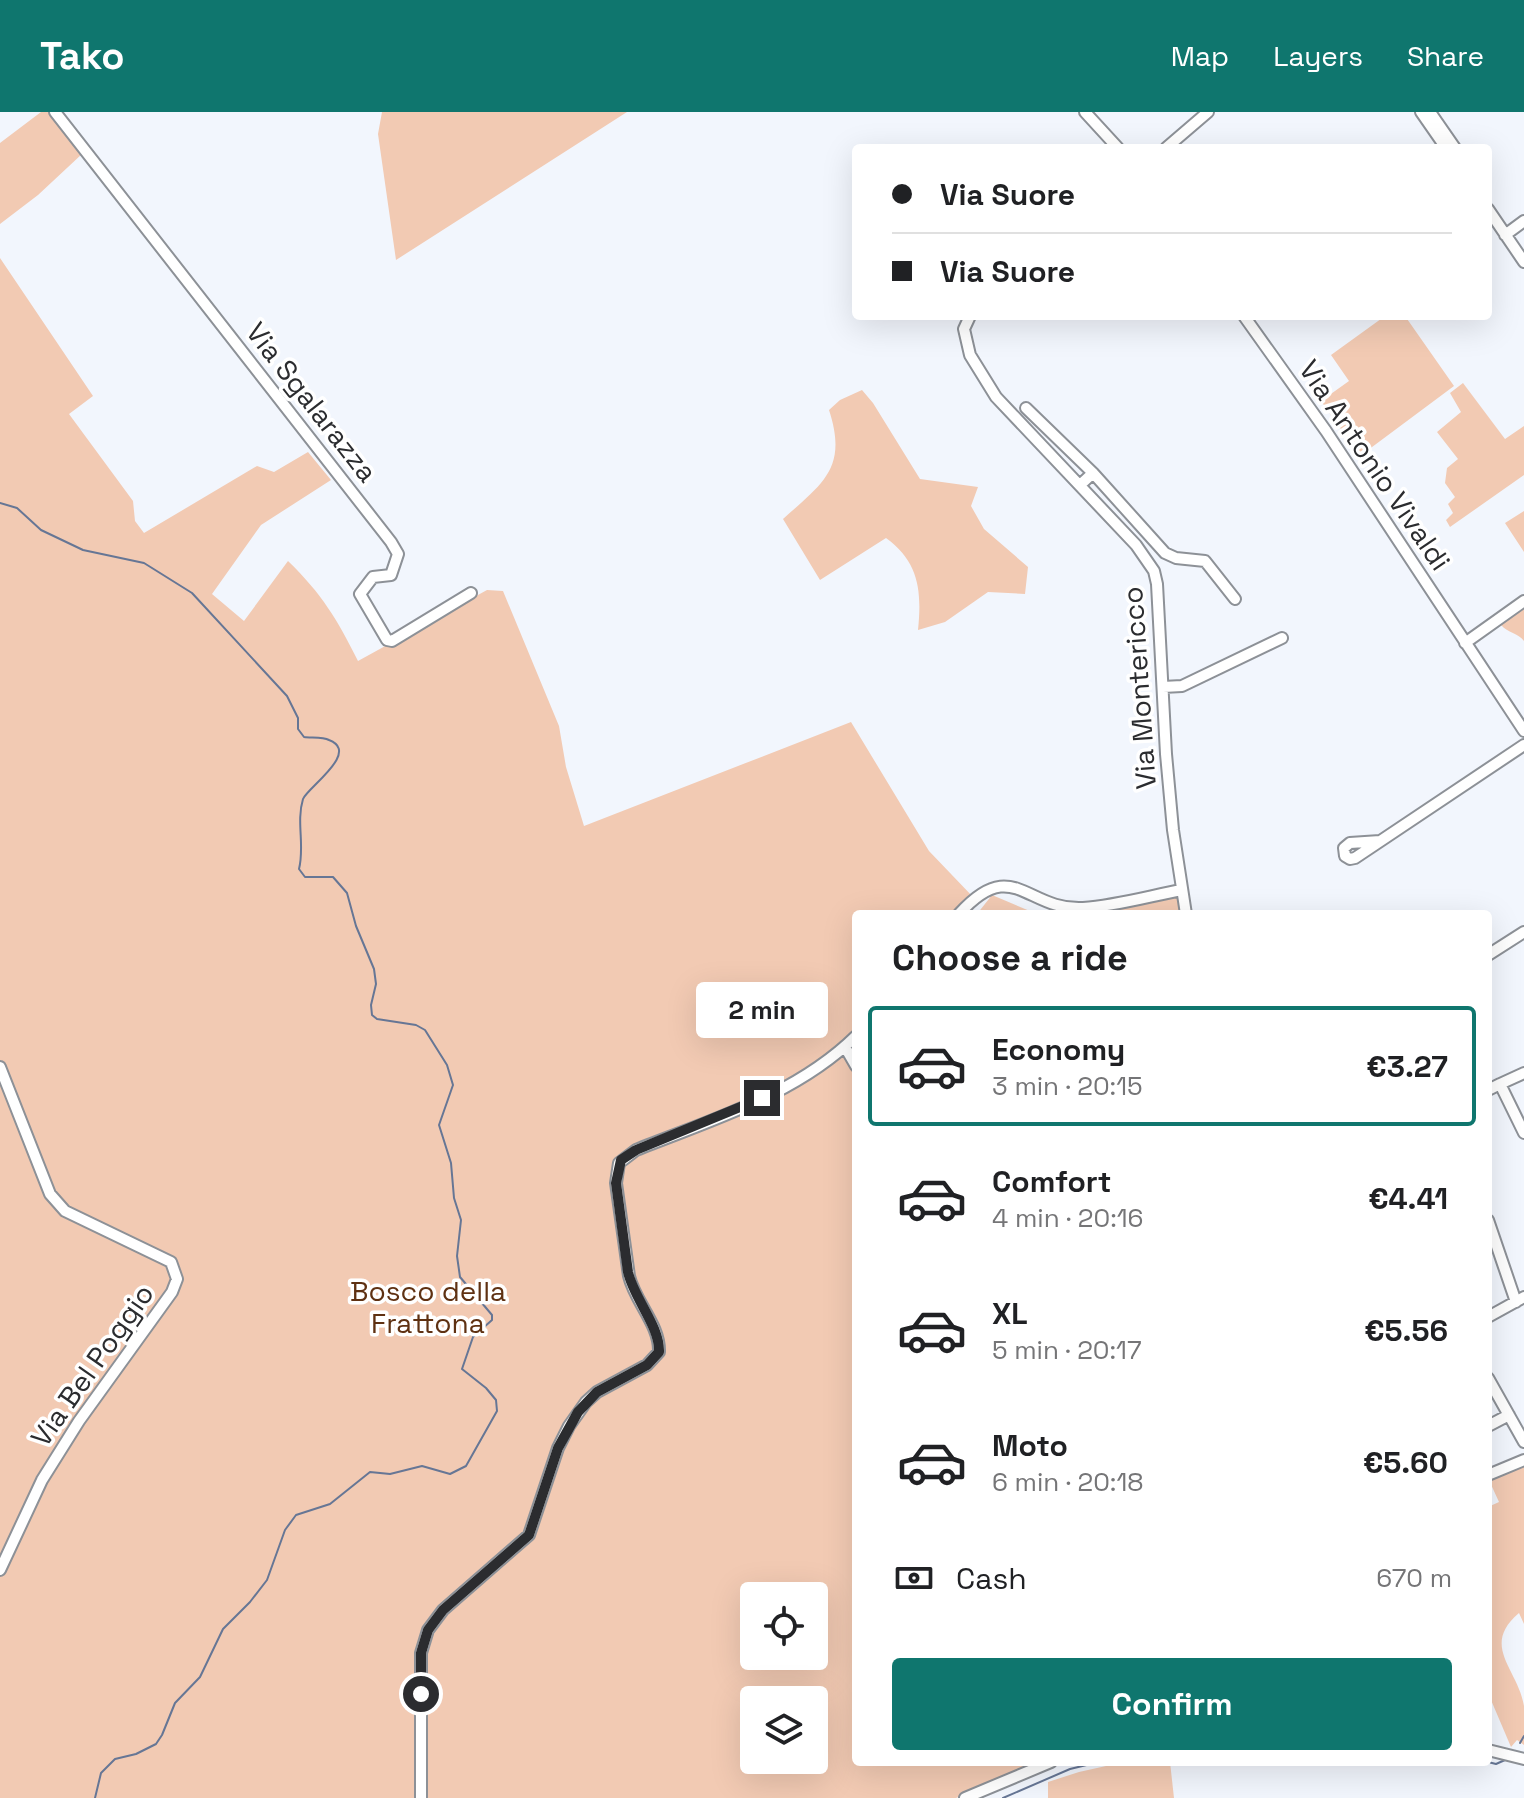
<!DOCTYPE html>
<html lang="en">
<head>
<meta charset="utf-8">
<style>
  :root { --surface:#fff; --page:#f2f2f2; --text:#202124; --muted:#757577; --line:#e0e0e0; --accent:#0f766e }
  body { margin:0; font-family:"Space Grotesk",sans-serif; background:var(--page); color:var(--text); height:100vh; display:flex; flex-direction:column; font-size:30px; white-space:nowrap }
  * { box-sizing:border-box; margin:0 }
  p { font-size:26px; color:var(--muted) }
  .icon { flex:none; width:44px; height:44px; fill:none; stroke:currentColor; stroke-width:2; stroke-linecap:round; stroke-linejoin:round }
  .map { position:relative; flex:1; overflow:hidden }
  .side { position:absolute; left:852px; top:798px; width:640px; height:856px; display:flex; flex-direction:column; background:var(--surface); border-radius:8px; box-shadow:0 8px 32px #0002 }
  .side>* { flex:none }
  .guide { position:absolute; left:852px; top:32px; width:640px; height:176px; border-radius:8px; box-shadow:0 8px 32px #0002; display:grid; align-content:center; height:176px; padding:0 40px; background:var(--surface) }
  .controls { position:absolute; left:740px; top:1470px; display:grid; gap:16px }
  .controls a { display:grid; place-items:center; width:88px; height:88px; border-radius:8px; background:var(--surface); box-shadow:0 8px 32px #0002; font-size:40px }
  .end { position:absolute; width:36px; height:36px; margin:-18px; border:10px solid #2b2c2f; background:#fff; box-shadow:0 0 0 4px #fff }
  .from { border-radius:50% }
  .bubble { position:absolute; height:56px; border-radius:8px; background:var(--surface); box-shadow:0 8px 32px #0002; font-size:26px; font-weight:800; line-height:56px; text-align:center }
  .guide b { display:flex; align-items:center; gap:28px; height:76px; font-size:30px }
  .guide b+b { border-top:2px solid var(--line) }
  .guide i { width:20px; height:20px; background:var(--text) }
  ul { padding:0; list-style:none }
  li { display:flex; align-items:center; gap:24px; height:120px; margin:0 16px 12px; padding:0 24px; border:4px solid transparent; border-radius:8px }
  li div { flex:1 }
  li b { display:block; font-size:30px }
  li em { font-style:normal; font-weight:800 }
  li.selected { border-color:var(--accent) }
  li>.icon { width:72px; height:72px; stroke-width:1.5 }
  h2 { padding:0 40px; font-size:36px; line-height:96px }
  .pay { display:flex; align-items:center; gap:20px; height:88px; padding:0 40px; font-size:30px }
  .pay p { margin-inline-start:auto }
  .cta { display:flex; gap:16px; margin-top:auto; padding:16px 40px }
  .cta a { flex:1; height:92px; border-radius:8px; background:var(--accent); color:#fff; font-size:32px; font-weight:800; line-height:92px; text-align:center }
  header { display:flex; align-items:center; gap:48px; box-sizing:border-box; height:112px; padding:0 40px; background:var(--accent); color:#fff }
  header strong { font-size:38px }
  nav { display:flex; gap:44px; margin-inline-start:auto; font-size:28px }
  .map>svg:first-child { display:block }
  .green { fill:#f2cab3; fill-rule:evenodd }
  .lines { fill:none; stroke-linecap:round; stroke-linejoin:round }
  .stream { stroke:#667695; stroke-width:2 }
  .minor-casing { stroke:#8d9197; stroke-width:14 }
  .minor { stroke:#fff; stroke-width:10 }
  .route { stroke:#2b2c2f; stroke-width:10 }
  .labels { text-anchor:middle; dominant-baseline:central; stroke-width:7; stroke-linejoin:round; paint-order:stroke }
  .street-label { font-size:28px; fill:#2b2c2f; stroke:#fff }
  .park-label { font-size:28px; fill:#5f3112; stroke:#fff }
</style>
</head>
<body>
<header>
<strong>Tako</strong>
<nav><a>Map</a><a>Layers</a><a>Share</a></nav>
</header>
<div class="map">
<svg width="1524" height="1686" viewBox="0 0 1524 1686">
  <rect width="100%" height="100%" fill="#f2f6fd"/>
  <path class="green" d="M41,0H49L82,42L38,83L0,112V31Z
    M382,0H627L396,148L378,22Z
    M0,146L93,284L69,302L133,389L135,409L144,421L257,354L274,360L308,340L331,368L261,413L212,482L244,509L288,449C322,482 337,507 358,549L487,478L503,479L559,614L566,655L584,714L851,610L929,739L974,786L960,802H856V920L843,936L856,965V1650H1049L956,1686H0ZM754,1484H814V1544H754ZM754,1588H814V1648H754Z
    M1385,204H1405L1454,274L1360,344L1321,289L1349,269L1331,243Z
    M1463,271L1505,327L1524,314V363L1450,415L1446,408L1453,401L1448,392L1455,385L1445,371L1447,356L1458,347L1437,320L1461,300L1450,281Z
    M862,278L873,291L920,367L978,375L971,394L984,417L1028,455L1025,482L988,480L945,510L918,518C922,479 919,450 886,426L820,468L783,407C823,371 848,356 829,298L840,288Z
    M1524,399V440L1505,411Z
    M1524,497V529C1518,521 1508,521 1501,513Z
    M1185,780L1186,802H1039L1107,797Z
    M992,783L1037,802H977Z
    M1524,1352V1512L1519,1501C1480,1534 1518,1557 1524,1594C1524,1606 1524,1620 1524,1633L1517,1628L1511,1635L1488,1581V1395L1499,1390L1488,1366Z
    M1124,1650H1170L1174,1686H1048V1670L1079,1660Z"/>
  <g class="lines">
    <path class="stream" d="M0,391L17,396L41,418L83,438L144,451L192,481L287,584L298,606V617L304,625C311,626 323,625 329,628C361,640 307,676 303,687C296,710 305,734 299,757L305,765H333L347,781L356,814L374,857L376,872L371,893L372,903L377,907L416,913L425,918L447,953L453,973L439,1013L451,1051L454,1086L461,1108L457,1144L460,1165L492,1203V1208L473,1225L462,1257L486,1276L496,1288L497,1299L466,1354L450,1362L422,1354L390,1362L370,1360L330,1392L296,1403L285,1418L267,1468L250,1490L223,1517L200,1565L175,1591L162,1623L156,1632L136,1642L115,1647L101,1661L95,1686
      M1520,1631L1524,1624
      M1488,1650L1496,1652L1505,1648
      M1003,1686L1070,1657L1099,1650"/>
    <defs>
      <path id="minor" d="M55,0L391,430L398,442L391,463L373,465L360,482L387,528L392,529L471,481
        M1085,0L1118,36
        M1421,0L1446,36
        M1430,0L1455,36
        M1166,36L1208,0
        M1488,97L1524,150
        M1505,123L1524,109
        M970,204L964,217L970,243L996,285L1136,433L1154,459L1157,472L1166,642L1173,718L1186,802
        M1244,204L1326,319L1524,619
        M1026,296L1093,361
        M1080,373L1093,361L1165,441L1176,446L1205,449L1235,487
        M1465,531L1524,489
        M1163,575L1182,574L1282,526
        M1380,729L1350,731L1344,736L1345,744L1350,747L1355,746L1524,633
        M959,802C1013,742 1026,799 1083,796C1116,794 1150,784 1182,778
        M1488,843L1524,820
        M845,935L856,954
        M0,955L50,1082L65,1099L171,1150L177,1167L172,1180L79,1309L42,1368L0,1458
        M1500,972L1524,961
        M1488,978L1500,972L1524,1021
        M1488,1108L1516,1190
        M1488,1205L1524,1185
        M1488,1266L1524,1330
        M1488,1314L1509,1303
        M1488,1363L1524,1348
        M1488,1638L1524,1647
        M421,1686V1541L428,1518L443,1498L529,1423L558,1336L569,1314L586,1290L597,1280L647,1253L659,1240C660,1213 635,1190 629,1164L616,1071L619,1051L636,1038C713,1007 796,983 856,924
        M965,1686L1051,1650"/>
    </defs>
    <use href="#minor" class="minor-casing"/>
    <use href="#minor" class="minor"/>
  </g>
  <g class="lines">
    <path class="route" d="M421,1582V1541L428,1518L443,1498L529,1423L558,1336L578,1300L597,1280L647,1253L659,1240C660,1214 634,1187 628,1160L616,1071L621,1048L636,1038L762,986"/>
  </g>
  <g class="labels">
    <g class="street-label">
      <text transform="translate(312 290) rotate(52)">Via Sgalarazza</text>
      <text transform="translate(1375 353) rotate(56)">Via Antonio Vivaldi</text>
      <text transform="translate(1139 576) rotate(-94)">Via Montericco</text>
      <text transform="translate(92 1253) rotate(-55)">Via Bel Poggio</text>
    </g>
    <g class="park-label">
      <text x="428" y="1179">Bosco della<tspan x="428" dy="32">Frattona</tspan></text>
    </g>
  </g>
</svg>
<div class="controls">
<a><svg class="icon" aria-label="locate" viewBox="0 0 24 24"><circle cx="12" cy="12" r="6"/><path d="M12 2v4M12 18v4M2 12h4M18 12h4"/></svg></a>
<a><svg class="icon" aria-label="layers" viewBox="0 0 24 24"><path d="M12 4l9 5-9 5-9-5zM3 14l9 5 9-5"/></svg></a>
</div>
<i class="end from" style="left:421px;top:1582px"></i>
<i class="end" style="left:762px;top:986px"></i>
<div class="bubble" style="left:696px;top:870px;width:132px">2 min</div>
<div class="guide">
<b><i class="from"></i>Via Suore</b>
<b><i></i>Via Suore</b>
</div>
<section class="side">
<h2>Choose a ride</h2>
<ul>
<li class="selected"><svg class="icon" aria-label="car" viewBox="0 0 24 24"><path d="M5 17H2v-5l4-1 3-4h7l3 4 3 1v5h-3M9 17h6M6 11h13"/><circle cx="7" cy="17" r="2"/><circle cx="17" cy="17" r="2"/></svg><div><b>Economy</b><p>3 min · 20:15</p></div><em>€3.27</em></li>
<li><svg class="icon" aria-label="car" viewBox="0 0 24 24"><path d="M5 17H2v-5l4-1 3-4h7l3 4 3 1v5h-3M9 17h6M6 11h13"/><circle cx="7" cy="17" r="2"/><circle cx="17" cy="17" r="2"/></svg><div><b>Comfort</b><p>4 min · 20:16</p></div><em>€4.41</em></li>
<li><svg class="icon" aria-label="car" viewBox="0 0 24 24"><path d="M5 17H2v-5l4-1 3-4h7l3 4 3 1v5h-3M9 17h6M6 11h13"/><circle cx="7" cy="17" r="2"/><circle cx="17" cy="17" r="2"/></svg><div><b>XL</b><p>5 min · 20:17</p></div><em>€5.56</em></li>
<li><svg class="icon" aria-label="car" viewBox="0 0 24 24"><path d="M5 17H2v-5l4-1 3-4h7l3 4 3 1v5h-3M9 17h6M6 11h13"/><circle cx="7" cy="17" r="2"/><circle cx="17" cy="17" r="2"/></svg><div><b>Moto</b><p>6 min · 20:18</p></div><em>€5.60</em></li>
</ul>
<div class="pay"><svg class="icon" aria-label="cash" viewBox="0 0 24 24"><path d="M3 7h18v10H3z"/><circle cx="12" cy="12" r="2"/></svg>Cash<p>670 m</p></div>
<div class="cta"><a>Confirm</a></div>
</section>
</div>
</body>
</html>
